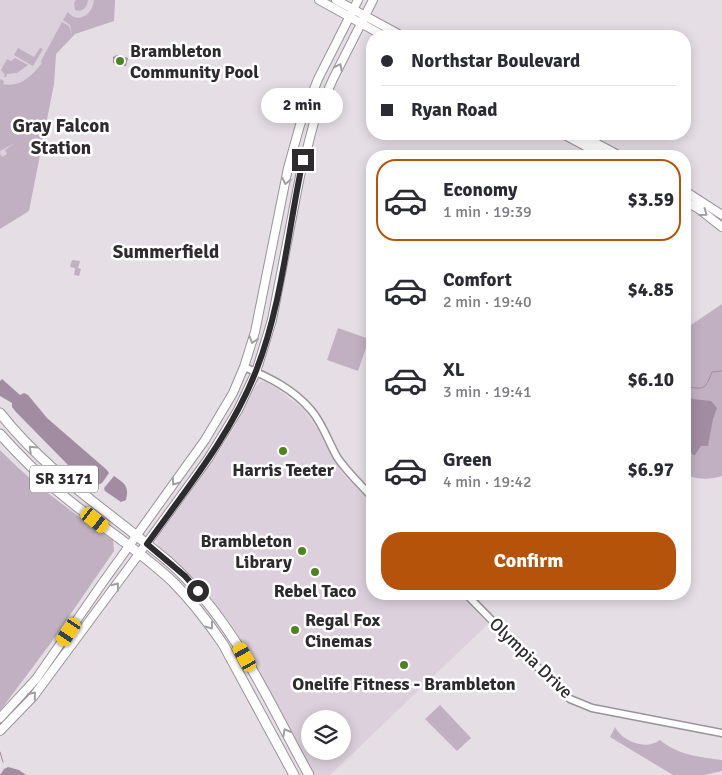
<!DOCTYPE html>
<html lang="en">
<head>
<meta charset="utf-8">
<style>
  :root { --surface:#fff; --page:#f7f7f7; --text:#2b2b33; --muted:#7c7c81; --line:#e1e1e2; --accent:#b45309 }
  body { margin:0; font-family:Signika,sans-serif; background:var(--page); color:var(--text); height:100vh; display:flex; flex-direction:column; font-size:19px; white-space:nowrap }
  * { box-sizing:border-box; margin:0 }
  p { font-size:16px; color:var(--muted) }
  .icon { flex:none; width:28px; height:28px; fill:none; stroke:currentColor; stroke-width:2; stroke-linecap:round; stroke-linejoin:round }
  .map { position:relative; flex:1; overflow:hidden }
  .sheet { position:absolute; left:366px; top:150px; width:325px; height:450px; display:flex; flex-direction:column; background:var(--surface); border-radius:20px; box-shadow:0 2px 12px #0003 }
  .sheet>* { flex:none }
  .banner { position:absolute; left:366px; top:30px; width:325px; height:110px; border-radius:20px; box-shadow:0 2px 12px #0003; display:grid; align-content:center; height:110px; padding:0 15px; background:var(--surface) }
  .controls { position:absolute; left:301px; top:710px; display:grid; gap:10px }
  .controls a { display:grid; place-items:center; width:50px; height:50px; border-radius:50%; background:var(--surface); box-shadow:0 2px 12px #0003; font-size:25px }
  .end { position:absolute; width:22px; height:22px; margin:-11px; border:6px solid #2e2b2e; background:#fff; box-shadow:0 0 0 2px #fff }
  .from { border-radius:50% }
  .bubble { position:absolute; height:35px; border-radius:18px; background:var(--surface); box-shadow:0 2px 12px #0003; font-size:16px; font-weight:700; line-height:35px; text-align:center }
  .car { position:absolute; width:15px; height:30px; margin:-15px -8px; border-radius:6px; box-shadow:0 0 4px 1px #0007; background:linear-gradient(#f5c518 24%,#345 0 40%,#f5c518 0 76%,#345 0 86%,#f5c518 0) }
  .banner b { display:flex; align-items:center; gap:18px; height:48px; font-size:19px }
  .banner b+b { border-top:1px solid var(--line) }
  .banner i { width:12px; height:12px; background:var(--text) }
  ul { padding:9px 0 0; list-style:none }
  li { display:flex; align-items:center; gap:15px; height:82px; margin:0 10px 8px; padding:0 5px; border:2px solid transparent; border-radius:20px }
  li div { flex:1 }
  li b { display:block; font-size:19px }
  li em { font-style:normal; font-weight:700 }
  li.active { border-color:var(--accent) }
  li>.icon { width:45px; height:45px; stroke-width:1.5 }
  .primary-button { display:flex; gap:10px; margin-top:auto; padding:10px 15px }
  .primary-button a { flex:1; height:58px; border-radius:20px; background:var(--accent); color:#fff; font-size:20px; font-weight:700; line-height:58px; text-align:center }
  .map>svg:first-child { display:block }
  .built { fill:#dbd0db; fill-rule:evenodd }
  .green { fill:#c1b0c1 }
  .water { fill:#a28ca1 }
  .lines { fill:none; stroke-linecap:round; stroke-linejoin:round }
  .stream { stroke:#a28ca1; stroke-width:1 }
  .tertiary-casing { stroke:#9a9399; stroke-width:9 }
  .secondary-casing { stroke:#9a9399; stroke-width:10 }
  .primary-casing { stroke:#9a9399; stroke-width:11 }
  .tertiary { stroke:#fff; stroke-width:6 }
  .secondary { stroke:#fff; stroke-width:8 }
  .primary { stroke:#fff; stroke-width:9 }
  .oneway { stroke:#a1a0a1 }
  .route { stroke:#2e2b2e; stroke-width:6 }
  .poi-dot { fill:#4e841d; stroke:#fff; stroke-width:2 }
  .labels { text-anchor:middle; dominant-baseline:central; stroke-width:5; stroke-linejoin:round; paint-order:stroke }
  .shield { fill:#fff; stroke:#6d6b6d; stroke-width:1 }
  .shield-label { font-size:16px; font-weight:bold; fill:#2e2b2e }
  .poi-label { font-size:18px; font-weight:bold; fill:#2e2b2e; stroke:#fff }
  .street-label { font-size:18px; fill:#2e2b2e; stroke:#fff }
  .neighbourhood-label { font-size:19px; font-weight:bold; fill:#302b30; stroke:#fff }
</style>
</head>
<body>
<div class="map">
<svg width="722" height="775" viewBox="0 0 722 775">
  <rect width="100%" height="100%" fill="#e5dee5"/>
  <path class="built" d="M0,0H115L114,21L75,34L56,54L54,84L0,228Z
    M260,382H266L276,388L303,409L316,427L342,473L372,504V594H459L488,624L330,775H315L284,723L257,668L230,622L195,579L160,548L156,540L157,535L166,526L216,457L234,428L255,387ZM310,719H342V751H310Z"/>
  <path class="green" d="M76,0H88C87,8 83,12 75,10L74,3Z
    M94,0H115L114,21L75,34L56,54L54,84L29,211L0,229V154L2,157L7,154L5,150L15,143L0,151V79L4,81L3,84C20,88 32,76 42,63L41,61L62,22L69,26L72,35L70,25L63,20L68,12C78,25 93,14 94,0Z
    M18,48L34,57L40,48L43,49L33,66L14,55Z
    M15,58L28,65L17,73L7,74L6,77H4L5,75L1,70L7,59L11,61Z
    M72,260L80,261L78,268L81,269L79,276L74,275L75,268L70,267Z
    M722,304V476C709,480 698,480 685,474V329Z
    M338,328L369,339L358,371L327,360Z
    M0,450C34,485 73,513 113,540L114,551L50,644L0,711Z
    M372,517V548C366,538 366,527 372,517Z
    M440,705L471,738L457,751L425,719Z
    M615,727C622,741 646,751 660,740C678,755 699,757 722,760V771L704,775H673L610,737Z"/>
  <path class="water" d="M117,55L128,58L126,66H117V64L113,63V57Z
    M2,379L20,395L24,393L28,395L47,418L107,470L109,473L102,483L95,486L68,465L16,412L12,407V403L0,396V381Z
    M685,395L693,399L711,401L717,408L713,419L708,446H701L695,455H693C680,439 685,414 685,395Z
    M114,476C126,484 129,487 126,500L121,502L105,491L104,488Z
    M8,767L19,770L26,775H0L4,769Z"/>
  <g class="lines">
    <path class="stream" d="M685,386C704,390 705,390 712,372L722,371
      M0,752L3,762"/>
    <defs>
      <path id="tertiary" d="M244,367C269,377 293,389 311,410C323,424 328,441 337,457C347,472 360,484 372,497
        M466,594L560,690L570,699L592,708L722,733"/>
      <path id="secondary" d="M319,0L384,36
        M336,0L402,36
        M563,134L604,156
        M579,134L620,156
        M685,191L722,215
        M685,201L699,209L722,227
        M0,718L36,679L101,585L205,440L233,393L244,367L255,332L288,168L300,125L318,79L358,0
        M0,731L33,697L133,562L208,459L238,410L256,372L272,320L300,176L314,122L333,79L373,0"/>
      <path id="primary" d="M0,413C47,473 111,513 169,562C235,621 267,699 309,775
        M0,434C17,453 35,471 54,488C92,521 136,547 173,582C192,601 208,622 223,644L294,775"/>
    </defs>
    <use href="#tertiary" class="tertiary-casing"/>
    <use href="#secondary" class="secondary-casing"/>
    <use href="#primary" class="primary-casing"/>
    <use href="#tertiary" class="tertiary"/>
    <use href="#secondary" class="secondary"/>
    <use href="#primary" class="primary"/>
  </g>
  <defs><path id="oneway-chevron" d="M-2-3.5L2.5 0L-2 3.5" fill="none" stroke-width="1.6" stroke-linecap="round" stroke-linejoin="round" transform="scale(1.25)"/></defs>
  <g class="oneway">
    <use href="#oneway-chevron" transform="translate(339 67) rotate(-63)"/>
    <use href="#oneway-chevron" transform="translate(286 181) rotate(101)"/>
    <use href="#oneway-chevron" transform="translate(704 213) rotate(36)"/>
    <use href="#oneway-chevron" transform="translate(253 340) rotate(108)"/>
    <use href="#oneway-chevron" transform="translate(32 449) rotate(-136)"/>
    <use href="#oneway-chevron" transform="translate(175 482) rotate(126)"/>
    <use href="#oneway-chevron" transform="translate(116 586) rotate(-52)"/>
    <use href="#oneway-chevron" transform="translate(210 626) rotate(54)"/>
    <use href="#oneway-chevron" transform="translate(33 695) rotate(-52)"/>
    <use href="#oneway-chevron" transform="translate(286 732) rotate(-120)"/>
  </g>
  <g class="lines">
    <path class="route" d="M198,591L185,576L147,544C187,488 231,435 256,371C282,305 288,229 303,160"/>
  </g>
  <g class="poi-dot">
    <circle cx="120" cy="61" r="5"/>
    <circle cx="283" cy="451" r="5"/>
    <circle cx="302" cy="551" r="5"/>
    <circle cx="315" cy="572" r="5"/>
    <circle cx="295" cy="630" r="5"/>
    <circle cx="404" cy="665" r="5"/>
  </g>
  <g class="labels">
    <rect class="shield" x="30" y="465.5" width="68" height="27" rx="4"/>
    <g class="shield-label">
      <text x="64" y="479">SR 3171</text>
    </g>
    <g class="poi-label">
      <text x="130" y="51" text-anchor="start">Brambleton<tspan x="130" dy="21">Community Pool</tspan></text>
      <text x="283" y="470">Harris Teeter</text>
      <text x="292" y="541" text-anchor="end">Brambleton<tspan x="292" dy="21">Library</tspan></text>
      <text x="315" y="591">Rebel Taco</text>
      <text x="305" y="620" text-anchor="start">Regal Fox<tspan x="305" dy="21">Cinemas</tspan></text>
      <text x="404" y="684">Onelife Fitness - Brambleton</text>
    </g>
    <g class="street-label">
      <text transform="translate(531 658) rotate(44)">Olympia Drive</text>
    </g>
    <g class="neighbourhood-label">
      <text x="61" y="126">Gray Falcon<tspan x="61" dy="22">Station</tspan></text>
      <text x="166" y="252">Summerfield</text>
    </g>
  </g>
</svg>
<div class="controls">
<a><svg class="icon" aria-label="layers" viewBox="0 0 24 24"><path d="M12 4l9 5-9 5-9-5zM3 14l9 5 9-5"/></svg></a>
</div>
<i class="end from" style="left:198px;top:591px"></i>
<i class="end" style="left:303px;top:160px"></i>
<div class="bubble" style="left:261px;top:88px;width:82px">2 min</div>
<i class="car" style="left:95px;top:520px;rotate:128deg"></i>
<i class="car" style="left:69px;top:632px;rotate:214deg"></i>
<i class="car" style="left:245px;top:657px;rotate:331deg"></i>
<div class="banner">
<b><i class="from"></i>Northstar Boulevard</b>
<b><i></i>Ryan Road</b>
</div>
<section class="sheet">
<ul>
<li class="active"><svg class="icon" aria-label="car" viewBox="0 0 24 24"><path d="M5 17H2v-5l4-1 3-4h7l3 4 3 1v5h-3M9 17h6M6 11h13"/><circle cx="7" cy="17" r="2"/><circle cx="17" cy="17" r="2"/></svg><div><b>Economy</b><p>1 min · 19:39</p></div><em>$3.59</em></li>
<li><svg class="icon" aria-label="car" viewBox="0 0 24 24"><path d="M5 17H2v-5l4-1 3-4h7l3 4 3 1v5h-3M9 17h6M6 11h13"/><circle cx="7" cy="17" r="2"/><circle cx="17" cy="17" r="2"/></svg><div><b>Comfort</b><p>2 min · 19:40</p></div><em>$4.85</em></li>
<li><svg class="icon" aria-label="car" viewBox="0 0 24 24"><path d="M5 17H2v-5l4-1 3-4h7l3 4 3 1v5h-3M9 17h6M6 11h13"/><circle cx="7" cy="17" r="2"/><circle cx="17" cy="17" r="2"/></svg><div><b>XL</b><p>3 min · 19:41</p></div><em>$6.10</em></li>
<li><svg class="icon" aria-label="car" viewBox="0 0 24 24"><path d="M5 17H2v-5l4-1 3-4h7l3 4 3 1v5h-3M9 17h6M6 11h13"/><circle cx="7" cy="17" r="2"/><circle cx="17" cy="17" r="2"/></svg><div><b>Green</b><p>4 min · 19:42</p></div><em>$6.97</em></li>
</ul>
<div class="primary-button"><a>Confirm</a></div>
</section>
</div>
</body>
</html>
